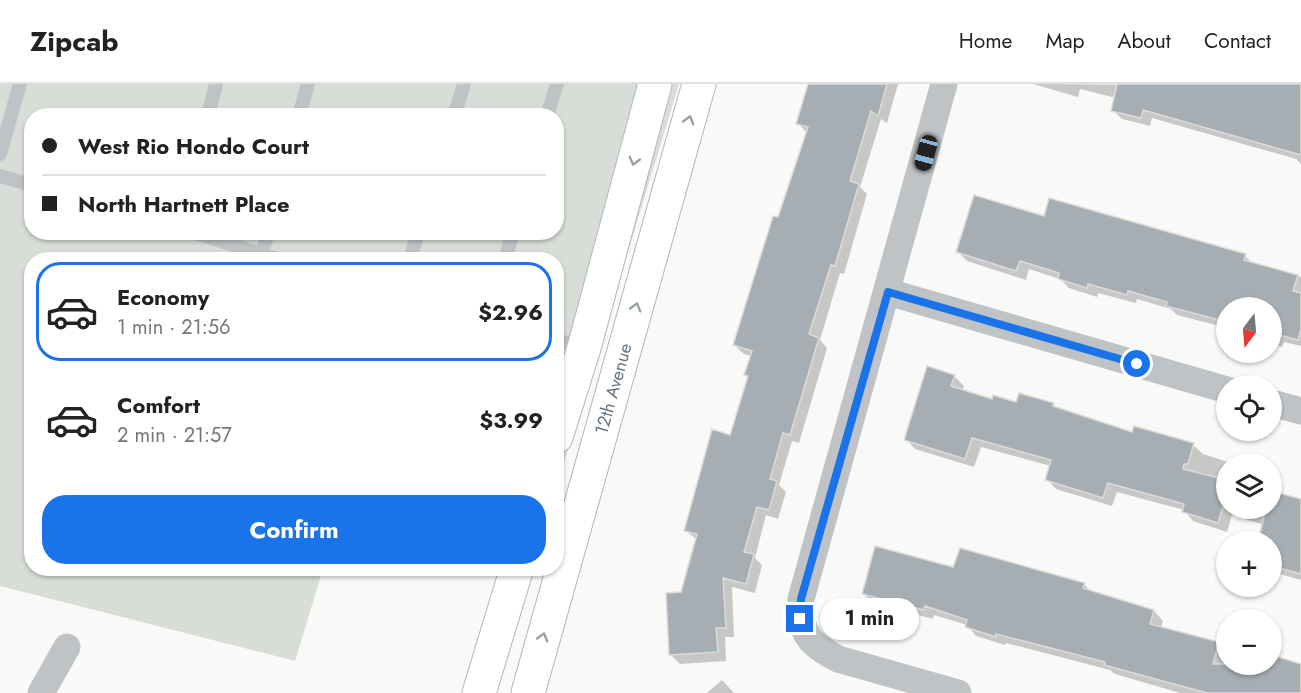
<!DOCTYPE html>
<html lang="en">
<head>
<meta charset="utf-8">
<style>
  :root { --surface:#fff; --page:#f6f6f6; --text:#222; --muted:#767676; --line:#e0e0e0; --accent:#1a73e8 }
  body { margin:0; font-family:Jost,sans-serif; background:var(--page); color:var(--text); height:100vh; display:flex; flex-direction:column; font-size:22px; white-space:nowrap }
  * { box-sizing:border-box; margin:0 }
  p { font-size:20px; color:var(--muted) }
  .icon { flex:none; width:33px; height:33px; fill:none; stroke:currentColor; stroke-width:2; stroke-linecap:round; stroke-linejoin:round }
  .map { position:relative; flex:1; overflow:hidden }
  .side { position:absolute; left:24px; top:168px; width:540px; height:324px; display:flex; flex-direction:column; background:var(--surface); border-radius:24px; box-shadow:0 2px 4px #0004 }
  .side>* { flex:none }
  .guide { position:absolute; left:24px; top:24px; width:540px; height:132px; border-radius:24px; box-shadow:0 2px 4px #0004; display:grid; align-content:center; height:132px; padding:0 18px; background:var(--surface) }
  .needle { width:39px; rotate:196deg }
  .fabs { position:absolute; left:1216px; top:213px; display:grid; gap:12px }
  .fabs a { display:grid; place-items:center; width:66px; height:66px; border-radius:50%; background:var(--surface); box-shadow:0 2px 4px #0004; font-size:30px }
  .end { position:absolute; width:27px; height:27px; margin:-14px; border:8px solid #1a73e8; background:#fff; box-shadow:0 0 0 3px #fff }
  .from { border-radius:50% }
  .bubble { position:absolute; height:42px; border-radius:21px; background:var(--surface); box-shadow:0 2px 4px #0004; font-size:20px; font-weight:700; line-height:42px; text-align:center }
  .car { position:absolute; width:18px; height:36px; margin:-18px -9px; border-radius:8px; box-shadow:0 0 4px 2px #0007; background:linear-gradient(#222 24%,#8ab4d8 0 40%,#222 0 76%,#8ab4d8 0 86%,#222 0) }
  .guide b { display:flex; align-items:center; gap:21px; height:57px; font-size:22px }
  .guide b+b { border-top:2px solid var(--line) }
  .guide i { width:15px; height:15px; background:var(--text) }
  ul { padding:10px 0 0; list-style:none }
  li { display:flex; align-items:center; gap:18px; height:99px; margin:0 12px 9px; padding:0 6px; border:3px solid transparent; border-radius:24px }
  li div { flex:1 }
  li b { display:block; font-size:22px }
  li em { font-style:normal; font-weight:700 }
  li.active { border-color:var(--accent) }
  li>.icon { width:54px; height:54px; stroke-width:1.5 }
  .action { display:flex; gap:12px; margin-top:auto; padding:12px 18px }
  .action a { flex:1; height:69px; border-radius:24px; background:var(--accent); color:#fff; font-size:24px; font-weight:700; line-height:69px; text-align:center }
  header { display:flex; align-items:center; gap:36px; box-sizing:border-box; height:84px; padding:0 30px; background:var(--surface); border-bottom:2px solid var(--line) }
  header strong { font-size:28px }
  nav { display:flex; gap:33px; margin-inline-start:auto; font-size:21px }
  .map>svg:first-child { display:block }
  .green { fill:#d9ddd7; fill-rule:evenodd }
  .shadow { fill:#0003 }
  .building { fill:#a7aeb3; stroke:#dbdbd9; stroke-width:1.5 }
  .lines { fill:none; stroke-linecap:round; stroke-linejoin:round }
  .secondary-casing { stroke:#b1b7bb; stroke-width:35 }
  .service { stroke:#bfc3c6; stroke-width:14 }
  .minor { stroke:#bfc3c6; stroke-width:27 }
  .secondary { stroke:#fff; stroke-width:33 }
  .oneway { stroke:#959fa5 }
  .route { stroke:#1a73e8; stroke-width:8 }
  .labels { text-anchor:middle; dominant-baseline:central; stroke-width:6; stroke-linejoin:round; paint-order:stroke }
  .street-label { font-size:18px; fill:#67767e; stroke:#fff }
</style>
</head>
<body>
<header>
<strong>Zipcab</strong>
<nav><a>Home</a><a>Map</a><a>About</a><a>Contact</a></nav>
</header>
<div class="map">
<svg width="1301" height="609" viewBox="0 0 1301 609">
  <rect width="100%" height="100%" fill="#f9f9f7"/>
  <path class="green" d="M0,0H679L557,401L556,176H32V484L323,485L295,577L0,502ZM32,32H556V148H32Z"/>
  <path class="shadow" d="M810,0H898L887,39L881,35L860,103L867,110L844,190L840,189L820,256L827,264L799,359L792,357L779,401L786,408L778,435L766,431L755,474L762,481L755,509L732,503L734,553H725L726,577L680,580L671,571L682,510L697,456L685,446L731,352L749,294L746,291L751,272L744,270L734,261L807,49L798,39Z
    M1033,0L1301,2V80L1296,75L1152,34L1150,42L1122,35L1113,26L1116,14L1080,5L1078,13Z
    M1045,134L1245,172L1253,180L1301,193V262L1284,258L1282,263L1272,260V224H1227V244L1177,231L1171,225L1137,215L1136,219L1098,209L1097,213L1069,204L1060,195L1029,185L1026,196L967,177L958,168Z
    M954,292L964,302L962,307L993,317L1053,320L1059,326L1133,350L1193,361L1203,370L1234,380H1227V424H1272V409L1301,416V496L1280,490L1272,483V458L1264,441L1232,431L1227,448L1193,437L1184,426L1117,408L1112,422L1056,405L1047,395L1051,382L981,363L974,383L915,365L906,355Z
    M954,485L1084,500L1091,508L1154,527L1163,537L1161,544L1227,562V580H1272V574L1301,581V609H1180L1115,590L1110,586L1006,559L1005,561L976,552L967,541L934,531L933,535L873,519L864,510Z
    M722,596L734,609H707Z"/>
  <path class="building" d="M808,0H887L878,32L871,27L850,97L859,100L835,182L831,181L809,250L819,254L790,351L783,349L770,395L777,397L769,426L757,423L744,468L754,470L746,500L723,494L726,544H716L718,568L669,571L666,509L681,508L697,450L684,447L712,345L730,351L748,292L744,291L752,267L733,261L773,132L778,133L808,43L796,40Z
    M1117,0H1301V71L1143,26L1141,34L1111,27Z
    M974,111L1044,132L1049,114L1246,170L1244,176L1298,191L1293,207L1301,209V245L1298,256L1272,249V224H1227V238L1166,222L1167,218L1128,207L1127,211L1088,200L1087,204L1058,195L1059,189L1020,177L1016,187L956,168Z
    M927,282L955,291L951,302L992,315L993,311L1016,318L1019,309L1054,319L1053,322L1132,348L1134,342L1194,359L1188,380H1184L1183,385L1227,396V424L1223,423L1218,439L1182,428L1184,420L1108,399L1103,414L1045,396L1051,376L972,354L965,375L904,356Z
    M1272,407L1301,415V490L1272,482V458H1258L1266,424H1272Z
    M875,462L953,483L960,464L1085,499L1083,504L1154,526L1150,540L1219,558L1213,580H1272V571L1301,580V609H1207L1104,581L1105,578L996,550V553L965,543L967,536L925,522L924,526L862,510Z"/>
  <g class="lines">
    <defs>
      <g id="secondary">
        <path d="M556,353L584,264L655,0"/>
        <path d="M479,609L517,484"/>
        <path id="s1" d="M528,609L699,0"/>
      </g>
    </defs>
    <use href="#secondary" class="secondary-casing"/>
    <path class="service" d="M208,32L216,0
      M299,32L308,0
      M454,32L464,0
      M547,32L557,0
      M0,70L20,0
      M0,92L32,101
      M193,148L280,176
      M262,170L268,148
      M410,176L418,148
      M505,176L513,148
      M556,256L584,264"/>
    <path class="minor" d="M944,0L801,515C800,550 808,559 838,575L958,609
      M888,208L1227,306
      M1272,319L1301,327
      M41,609L67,563"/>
    <use href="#secondary" class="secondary"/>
  </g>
  <defs><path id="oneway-chevron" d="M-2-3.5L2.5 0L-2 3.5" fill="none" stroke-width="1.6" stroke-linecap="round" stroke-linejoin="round" transform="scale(1.5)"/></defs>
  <g class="oneway">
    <use href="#oneway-chevron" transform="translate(689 36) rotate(-74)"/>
    <use href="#oneway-chevron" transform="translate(634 77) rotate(105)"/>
    <use href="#oneway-chevron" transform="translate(636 223) rotate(-74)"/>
    <use href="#oneway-chevron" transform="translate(543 553) rotate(-74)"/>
  </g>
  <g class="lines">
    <path class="route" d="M800,535L801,515L888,208L1137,280"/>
  </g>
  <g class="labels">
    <g class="street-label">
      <text stroke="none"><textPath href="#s1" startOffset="316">12th Avenue</textPath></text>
    </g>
  </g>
</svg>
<div class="fabs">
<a><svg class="needle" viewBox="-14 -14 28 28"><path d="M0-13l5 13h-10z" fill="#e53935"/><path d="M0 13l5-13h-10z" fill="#767676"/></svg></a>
<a><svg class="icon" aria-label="locate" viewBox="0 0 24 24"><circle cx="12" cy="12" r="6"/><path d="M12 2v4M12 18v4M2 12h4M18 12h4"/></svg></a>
<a><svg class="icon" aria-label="layers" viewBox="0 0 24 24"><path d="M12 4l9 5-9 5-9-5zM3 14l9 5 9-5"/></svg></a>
<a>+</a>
<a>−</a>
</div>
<i class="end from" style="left:1137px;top:280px"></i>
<i class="end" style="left:800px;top:535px"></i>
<div class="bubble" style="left:820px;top:514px;width:99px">1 min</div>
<i class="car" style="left:926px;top:69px;rotate:195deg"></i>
<div class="guide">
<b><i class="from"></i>West Rio Hondo Court</b>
<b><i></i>North Hartnett Place</b>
</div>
<section class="side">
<ul>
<li class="active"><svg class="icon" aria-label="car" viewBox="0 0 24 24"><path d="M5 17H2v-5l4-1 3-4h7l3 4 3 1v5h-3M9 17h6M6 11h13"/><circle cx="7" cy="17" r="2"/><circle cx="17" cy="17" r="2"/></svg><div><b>Economy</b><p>1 min · 21:56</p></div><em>$2.96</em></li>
<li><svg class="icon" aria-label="car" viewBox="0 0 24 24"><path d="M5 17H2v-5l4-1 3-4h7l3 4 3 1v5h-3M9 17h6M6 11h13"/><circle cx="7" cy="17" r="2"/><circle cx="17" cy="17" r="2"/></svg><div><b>Comfort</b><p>2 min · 21:57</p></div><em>$3.99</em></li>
</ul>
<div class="action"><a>Confirm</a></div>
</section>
</div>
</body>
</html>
